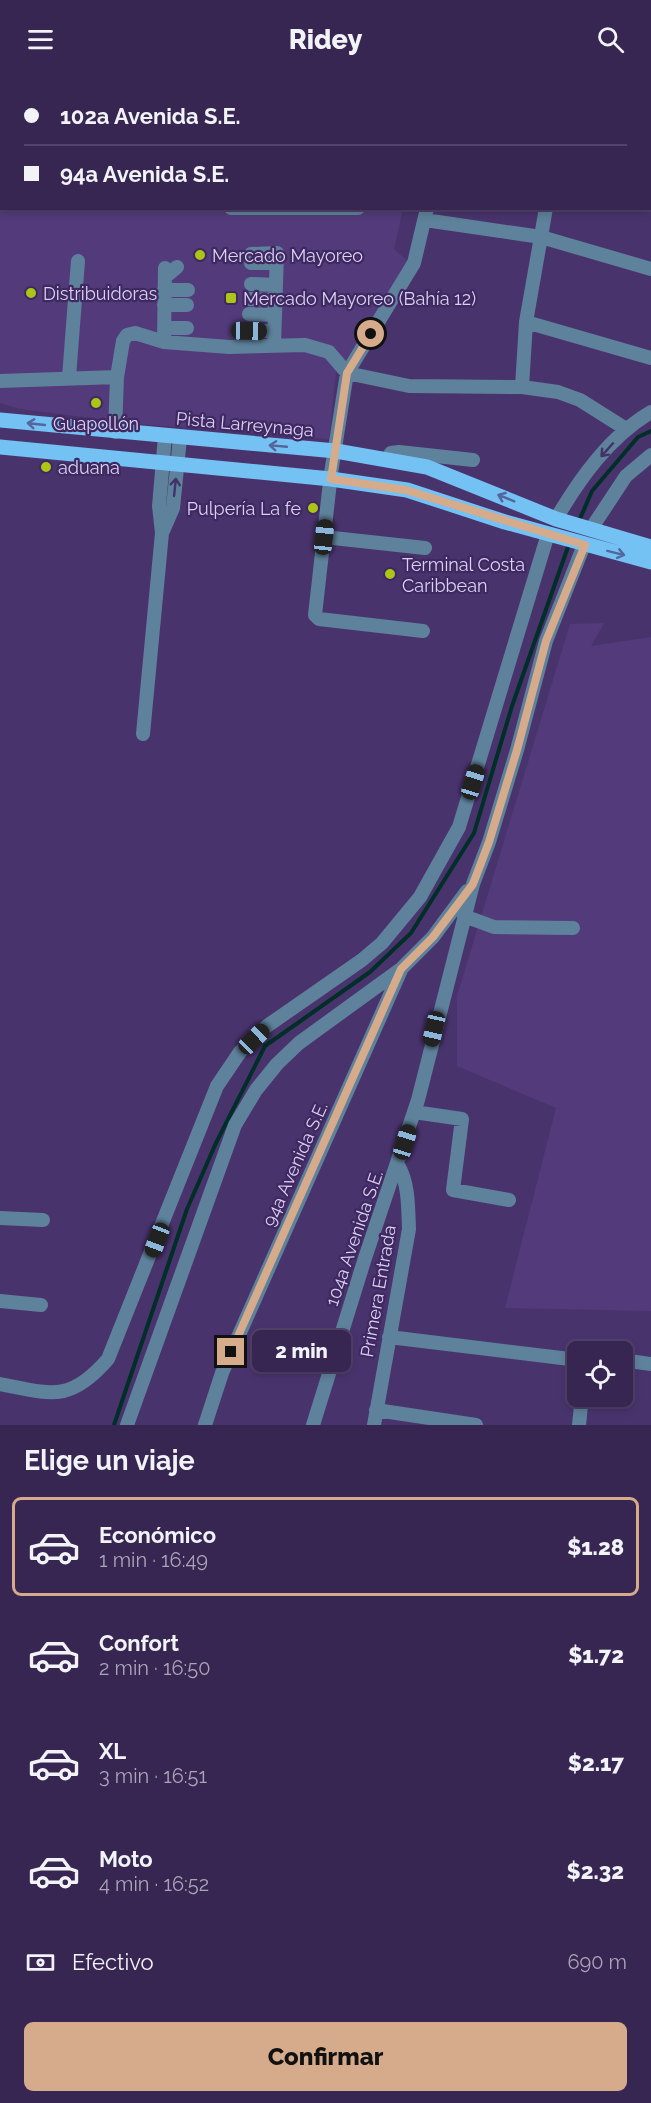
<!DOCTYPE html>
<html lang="es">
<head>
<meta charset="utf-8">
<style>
  :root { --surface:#372652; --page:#3e2e59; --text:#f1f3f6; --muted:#aaa5b8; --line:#514369; --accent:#d6ab8b }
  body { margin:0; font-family:Raleway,sans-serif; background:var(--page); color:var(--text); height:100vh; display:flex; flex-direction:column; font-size:22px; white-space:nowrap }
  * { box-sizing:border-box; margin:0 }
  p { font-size:20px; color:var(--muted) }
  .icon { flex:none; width:33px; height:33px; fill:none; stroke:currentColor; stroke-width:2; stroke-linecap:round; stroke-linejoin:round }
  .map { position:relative; height:1347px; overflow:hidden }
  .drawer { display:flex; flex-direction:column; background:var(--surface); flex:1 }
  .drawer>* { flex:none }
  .banner { position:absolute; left:0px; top:0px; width:651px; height:132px; box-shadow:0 3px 9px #0003,0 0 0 2px var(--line); display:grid; align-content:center; height:132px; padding:0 24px; background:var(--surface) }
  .buttons { position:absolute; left:567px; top:1263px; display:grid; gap:12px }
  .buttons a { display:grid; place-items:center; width:66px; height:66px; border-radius:9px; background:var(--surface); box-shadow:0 3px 9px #0003,0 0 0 2px var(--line); font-size:30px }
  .end { position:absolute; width:27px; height:27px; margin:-14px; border:8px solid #d6ab8b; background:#111; box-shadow:0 0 0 3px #111 }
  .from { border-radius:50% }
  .bubble { position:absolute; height:42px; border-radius:9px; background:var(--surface); box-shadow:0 3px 9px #0003,0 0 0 2px var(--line); font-size:20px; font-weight:800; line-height:42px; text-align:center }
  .car { position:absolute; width:18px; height:36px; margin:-18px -9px; border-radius:8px; box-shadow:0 0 4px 2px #0007; background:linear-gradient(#222 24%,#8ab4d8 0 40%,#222 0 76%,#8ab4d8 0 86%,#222 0) }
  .banner b { display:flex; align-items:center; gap:21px; height:57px; font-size:22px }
  .banner b+b { border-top:2px solid var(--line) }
  .banner i { width:15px; height:15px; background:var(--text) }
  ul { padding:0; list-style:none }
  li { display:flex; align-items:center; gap:18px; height:99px; margin:0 12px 9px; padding:0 12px; border:3px solid transparent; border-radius:9px }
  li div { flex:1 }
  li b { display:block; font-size:22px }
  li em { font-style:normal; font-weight:800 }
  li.on { border-color:var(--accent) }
  li>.icon { width:54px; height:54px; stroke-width:1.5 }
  h2 { padding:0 24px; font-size:27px; line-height:72px }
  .pay { display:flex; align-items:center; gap:15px; height:66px; padding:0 24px; font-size:22px }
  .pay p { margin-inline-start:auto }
  .button { display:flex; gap:12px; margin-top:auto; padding:12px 24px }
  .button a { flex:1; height:69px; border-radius:9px; background:var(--accent); color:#111; font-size:24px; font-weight:800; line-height:69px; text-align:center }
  header { display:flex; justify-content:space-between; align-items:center; height:78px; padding:0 24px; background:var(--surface); font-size:27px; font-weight:800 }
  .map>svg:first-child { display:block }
  .built { fill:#533b7b }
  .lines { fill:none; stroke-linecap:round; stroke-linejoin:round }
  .stream { stroke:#002f28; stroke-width:4 }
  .minor { stroke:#5e829b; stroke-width:14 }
  .major { stroke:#74c1f3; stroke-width:15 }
  .oneway { stroke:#54669b }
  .oneway2 { stroke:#423267 }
  .route { stroke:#d6ab8b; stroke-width:8 }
  .poi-dot { fill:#abc615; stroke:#3f2961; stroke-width:2 }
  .labels { text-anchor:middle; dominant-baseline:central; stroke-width:4.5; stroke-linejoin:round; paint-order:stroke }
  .poi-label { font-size:18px; fill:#dcd1f4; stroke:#3f2961; text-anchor:start }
  .street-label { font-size:18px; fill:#dcd1f4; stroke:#3f2961 }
</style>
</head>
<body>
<header><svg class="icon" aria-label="menu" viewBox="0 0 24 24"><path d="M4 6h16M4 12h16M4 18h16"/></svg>Ridey<svg class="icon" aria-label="search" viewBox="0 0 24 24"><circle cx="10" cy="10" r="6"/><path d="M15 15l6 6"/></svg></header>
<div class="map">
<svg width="651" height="1347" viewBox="0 0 651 1347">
  <rect width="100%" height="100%" fill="#49336d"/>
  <path class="built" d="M0,0H432L2,2V130L403,131L394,171L408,183L368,257L336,294L329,361L139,346L20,331L0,325Z
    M604,545L591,568L651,559V1233L505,1230L556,1030L457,988V918L570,546Z"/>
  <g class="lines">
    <path class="stream" d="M579,443L592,413L638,359L651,353
      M114,1347L187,1131L216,1065L265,968L370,894L411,855L474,755L512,628L569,466"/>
    <path class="minor" d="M215,0L252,2
      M264,0L270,2
      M387,2L389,0
      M453,2V0
      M567,2V0
      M650,92L651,93
      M0,120H2
      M231,130H358
      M425,142L541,159L651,191
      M251,176L277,175L274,267
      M251,185H276
      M165,199L177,189
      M251,206L276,207
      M164,212H188
      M250,221L275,222
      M164,227H187
      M249,236L275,237
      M526,244L651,280
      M164,250H187
      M249,253H274
      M164,264L165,190
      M69,299L78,183
      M0,303L117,299
      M522,309L526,244L546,130
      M115,354L117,299L123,263L127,257L135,255L164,264L229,269L305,267L329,274L347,295L409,308L522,309L558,314L580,322L626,351
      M387,382L391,375L399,374L473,382
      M556,441C580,400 610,358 651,334
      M591,451L626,398L651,377
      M163,453L173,430L180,360
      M324,459L425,470
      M423,553L319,541L315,537L331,395L347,295L414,185L427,130
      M143,656L162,455L159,428L165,358
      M464,838L494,849L573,850
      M414,1034L462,1041L453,1112L509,1122
      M0,1140L43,1142
      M0,1223L41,1227
      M389,1259L578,1282
      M622,1282L651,1286
      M0,1306C51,1316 70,1325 108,1281L217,1008L240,974L267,948L362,882L382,865L420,819L459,749L548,456
      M376,1332L476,1347
      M127,1347L235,1047L256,1012L277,986L299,965L401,891L433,859L467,813
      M205,1347L222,1295L401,892
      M313,1347L365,1180L418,1022L473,806L489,764L517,672L546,563L584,467
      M374,1347L409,1151C408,1129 409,1106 398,1087
      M579,1347L582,1318"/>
    <path class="major" d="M0,342L336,373L427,389L556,441L651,469
      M0,369L331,401L407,412L505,444L651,484"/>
  </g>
  <defs><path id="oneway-shaft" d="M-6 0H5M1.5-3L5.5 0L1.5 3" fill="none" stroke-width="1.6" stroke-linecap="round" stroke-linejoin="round" transform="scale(1.5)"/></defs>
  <g class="oneway">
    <use href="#oneway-shaft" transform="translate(36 346) rotate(-174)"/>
    <use href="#oneway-shaft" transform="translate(278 368) rotate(-175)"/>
    <use href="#oneway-shaft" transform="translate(506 420) rotate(-158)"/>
    <use href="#oneway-shaft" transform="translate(616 475) rotate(14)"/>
  </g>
  <g class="oneway2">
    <use href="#oneway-shaft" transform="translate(607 372) rotate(132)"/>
    <use href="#oneway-shaft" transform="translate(175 409) rotate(-84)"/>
  </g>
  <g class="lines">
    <path class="route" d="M231,1274L401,891L433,859L473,806L489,764L517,672L546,563L585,467L406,412L331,401L347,295L371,256"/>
  </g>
  <g class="poi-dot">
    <circle cx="200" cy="177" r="6"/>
    <circle cx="31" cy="215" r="6"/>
    <rect x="225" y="214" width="12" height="12" rx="3"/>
    <circle cx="96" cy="325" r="6"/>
    <circle cx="46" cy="389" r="6"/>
    <circle cx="313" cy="430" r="6"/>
    <circle cx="390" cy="496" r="6"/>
  </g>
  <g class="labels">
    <g class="poi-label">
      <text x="212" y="177">Mercado Mayoreo</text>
      <text x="43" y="215">Distribuidoras</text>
      <text x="243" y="220">Mercado Mayoreo (Bahía 12)</text>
      <text x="96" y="345" text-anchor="middle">Guapollón</text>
      <text x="58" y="389">aduana</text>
      <text x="301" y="430" text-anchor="end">Pulpería La fe</text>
      <text x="402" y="486">Terminal Costa<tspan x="402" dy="21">Caribbean</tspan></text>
    </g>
    <g class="street-label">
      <text transform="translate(245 346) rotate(5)">Pista Larreynaga</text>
      <text transform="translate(295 1086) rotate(-66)">94a Avenida S.E.</text>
      <text transform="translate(354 1160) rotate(-71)">104a Avenida S.E.</text>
      <text transform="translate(378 1213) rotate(-80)">Primera Entrada</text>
    </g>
  </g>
</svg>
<div class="buttons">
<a><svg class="icon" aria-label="locate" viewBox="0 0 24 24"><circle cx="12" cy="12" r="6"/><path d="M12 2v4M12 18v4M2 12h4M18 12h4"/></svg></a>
</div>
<i class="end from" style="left:371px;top:256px"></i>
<i class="end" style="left:231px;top:1274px"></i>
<div class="bubble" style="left:252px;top:1252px;width:99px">2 min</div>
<i class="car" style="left:249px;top:253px;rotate:91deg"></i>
<i class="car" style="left:324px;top:459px;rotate:6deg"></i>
<i class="car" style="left:473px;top:704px;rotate:17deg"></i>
<i class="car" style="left:434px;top:951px;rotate:193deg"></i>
<i class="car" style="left:254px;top:961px;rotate:46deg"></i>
<i class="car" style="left:405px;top:1064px;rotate:17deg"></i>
<i class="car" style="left:157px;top:1162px;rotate:201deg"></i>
<div class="banner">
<b><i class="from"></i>102a Avenida S.E.</b>
<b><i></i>94a Avenida S.E.</b>
</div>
</div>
<section class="drawer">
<h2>Elige un viaje</h2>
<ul>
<li class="on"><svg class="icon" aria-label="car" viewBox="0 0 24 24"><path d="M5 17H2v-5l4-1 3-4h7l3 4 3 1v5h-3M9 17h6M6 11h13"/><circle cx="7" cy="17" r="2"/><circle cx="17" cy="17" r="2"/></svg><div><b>Económico</b><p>1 min · 16:49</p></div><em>$1.28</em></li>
<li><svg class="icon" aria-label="car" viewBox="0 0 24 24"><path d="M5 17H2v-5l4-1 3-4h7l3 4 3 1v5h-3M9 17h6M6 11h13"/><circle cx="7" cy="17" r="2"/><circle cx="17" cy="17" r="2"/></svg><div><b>Confort</b><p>2 min · 16:50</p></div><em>$1.72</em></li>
<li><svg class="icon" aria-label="car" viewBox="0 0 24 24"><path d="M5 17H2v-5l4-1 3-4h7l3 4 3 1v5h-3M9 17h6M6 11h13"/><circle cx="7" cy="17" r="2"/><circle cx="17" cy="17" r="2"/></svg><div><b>XL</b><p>3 min · 16:51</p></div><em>$2.17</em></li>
<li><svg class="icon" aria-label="car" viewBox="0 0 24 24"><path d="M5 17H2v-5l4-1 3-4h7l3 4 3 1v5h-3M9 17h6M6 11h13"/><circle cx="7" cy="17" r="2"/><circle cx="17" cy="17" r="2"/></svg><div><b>Moto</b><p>4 min · 16:52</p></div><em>$2.32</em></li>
</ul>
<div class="pay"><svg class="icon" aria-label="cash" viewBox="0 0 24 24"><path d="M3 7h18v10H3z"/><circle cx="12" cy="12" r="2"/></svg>Efectivo<p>690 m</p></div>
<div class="button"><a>Confirmar</a></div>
</section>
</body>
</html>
